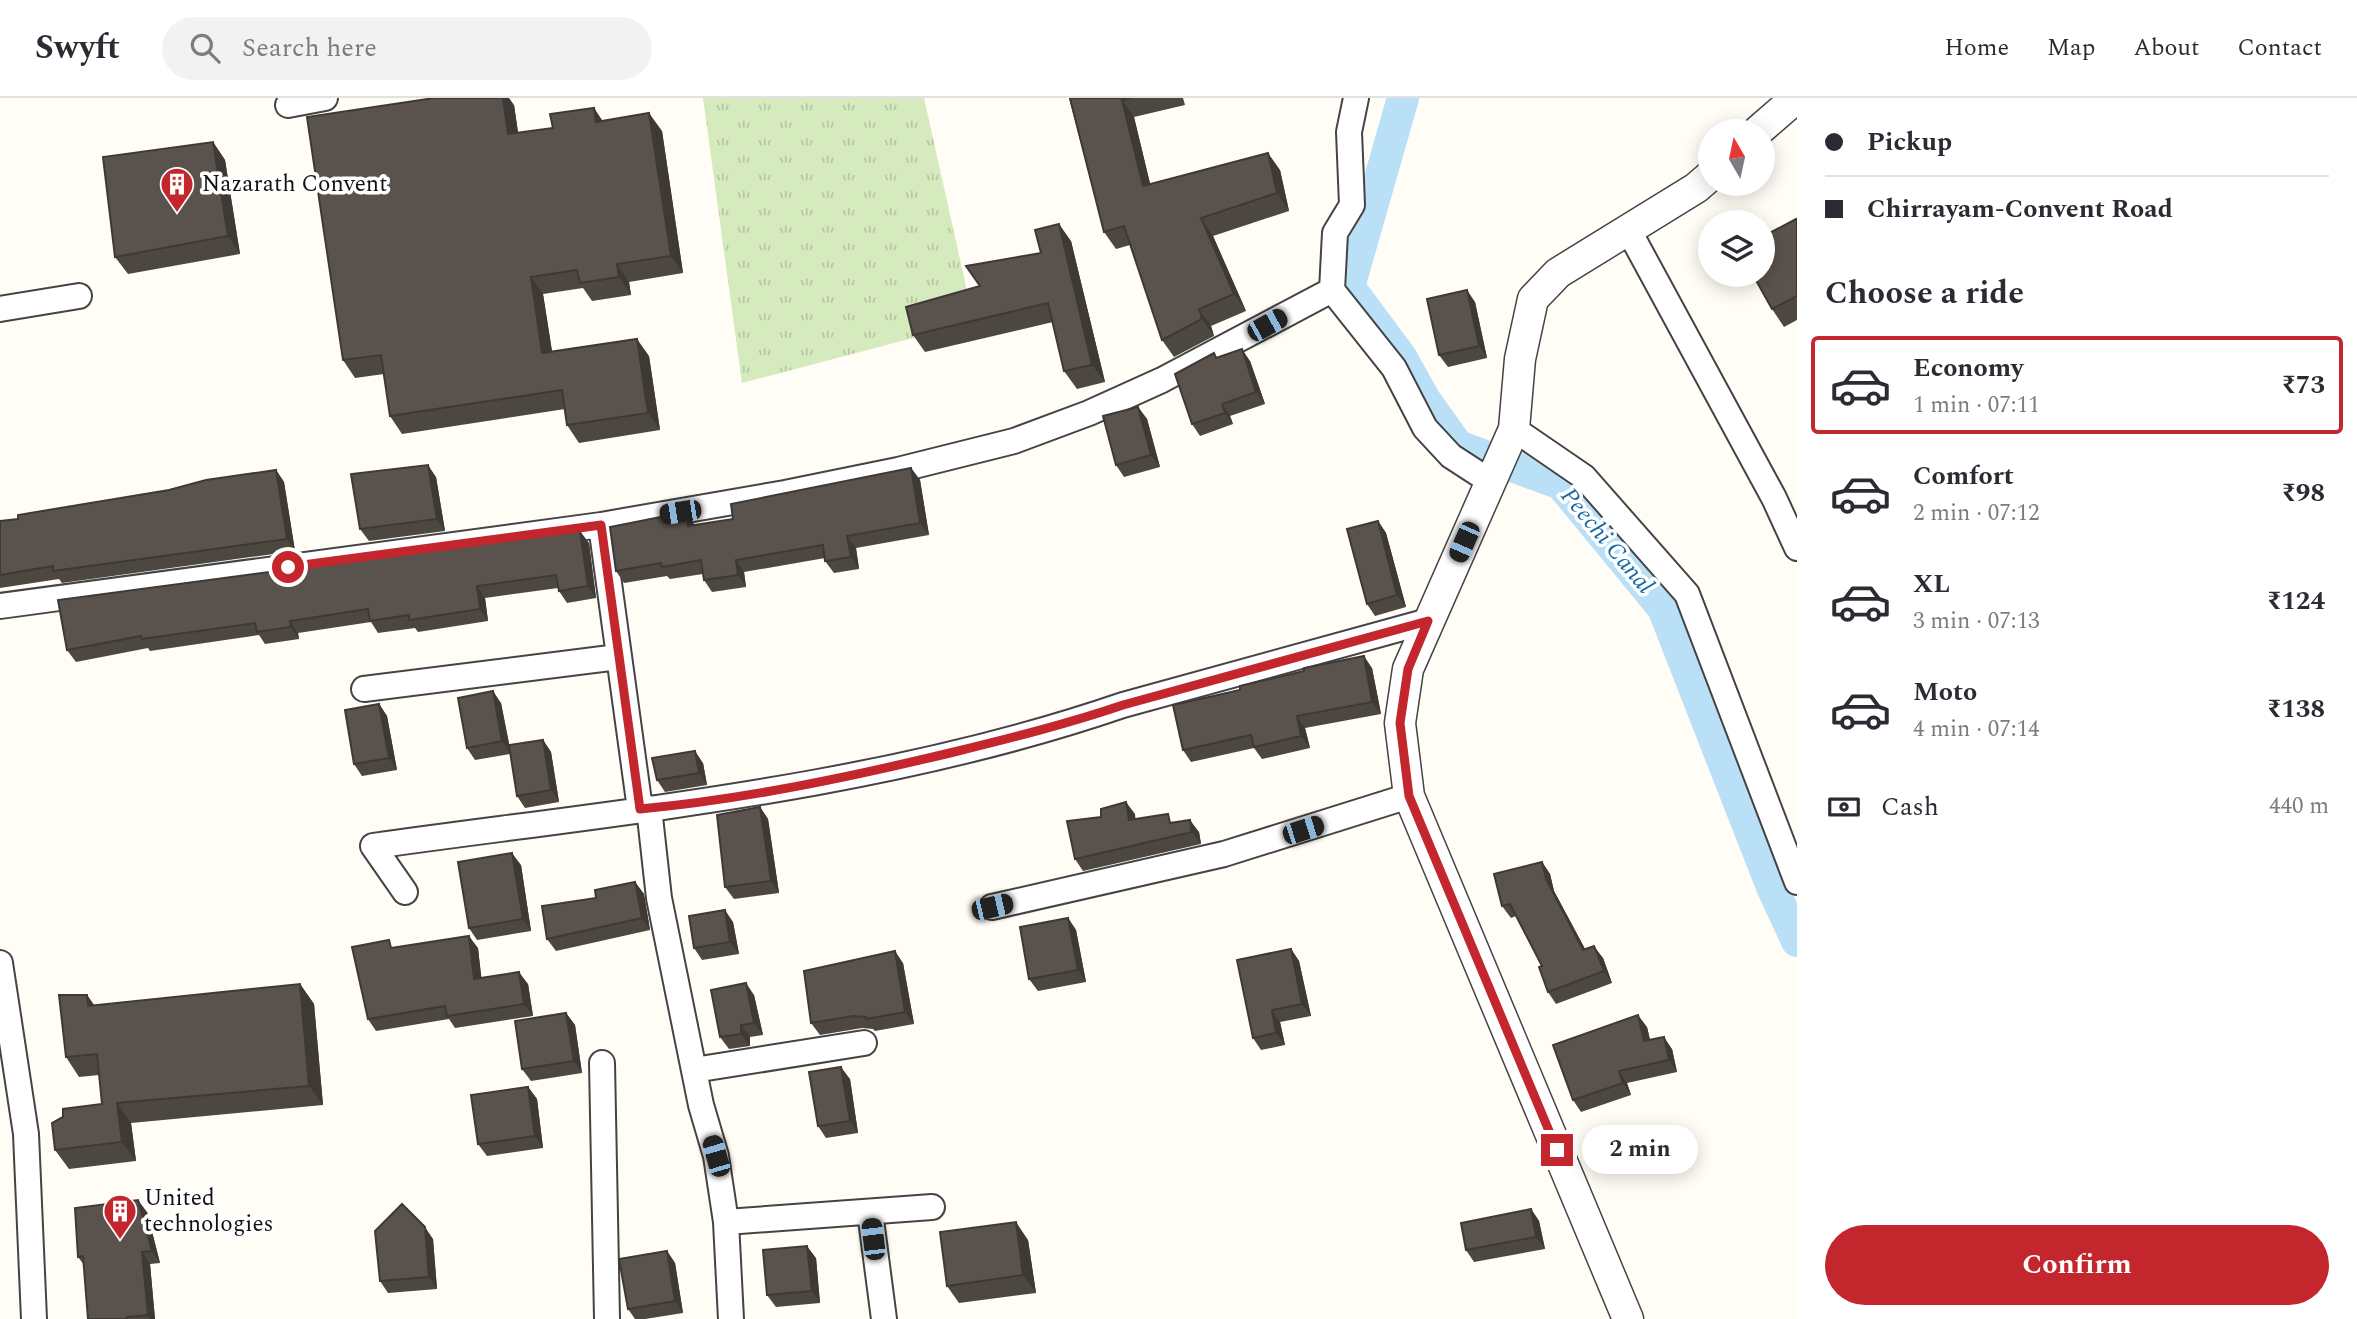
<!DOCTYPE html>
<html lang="en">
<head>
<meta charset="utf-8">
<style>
  :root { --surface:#fff; --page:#f2f2f3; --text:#2b2b33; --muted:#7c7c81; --line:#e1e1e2; --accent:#c4262e }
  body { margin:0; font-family:Spectral,serif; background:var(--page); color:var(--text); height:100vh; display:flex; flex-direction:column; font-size:26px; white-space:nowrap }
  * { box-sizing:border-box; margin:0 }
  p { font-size:23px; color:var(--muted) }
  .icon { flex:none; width:38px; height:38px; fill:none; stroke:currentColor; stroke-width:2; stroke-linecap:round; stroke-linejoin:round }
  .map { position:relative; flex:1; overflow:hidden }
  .drawer { display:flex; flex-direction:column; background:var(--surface); width:560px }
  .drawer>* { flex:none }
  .guide { display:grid; align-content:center; height:154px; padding:0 28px; background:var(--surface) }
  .needle { width:46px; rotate:351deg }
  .tools { position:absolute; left:1698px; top:21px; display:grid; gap:14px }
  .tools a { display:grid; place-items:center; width:77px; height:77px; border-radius:50%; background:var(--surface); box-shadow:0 4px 18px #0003; font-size:35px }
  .end { position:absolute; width:32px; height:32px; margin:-16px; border:9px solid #c4262e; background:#fff; box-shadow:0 0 0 4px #fff }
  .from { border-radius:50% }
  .bubble { position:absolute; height:49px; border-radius:24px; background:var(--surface); box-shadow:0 4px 18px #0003; font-size:23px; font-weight:700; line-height:49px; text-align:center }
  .car { position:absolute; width:21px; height:42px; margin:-21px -10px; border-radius:9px; box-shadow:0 0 5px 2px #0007; background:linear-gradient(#222 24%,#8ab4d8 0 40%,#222 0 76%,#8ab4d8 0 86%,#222 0) }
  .guide b { display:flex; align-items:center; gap:24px; height:66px; font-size:26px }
  .guide b+b { border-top:2px solid var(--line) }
  .guide i { width:18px; height:18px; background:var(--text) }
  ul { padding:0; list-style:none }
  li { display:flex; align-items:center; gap:21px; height:98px; margin:0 14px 10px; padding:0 14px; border:4px solid transparent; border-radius:7px }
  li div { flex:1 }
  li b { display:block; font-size:26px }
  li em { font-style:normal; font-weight:700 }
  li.on { border-color:var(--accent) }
  li>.icon { width:63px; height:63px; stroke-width:1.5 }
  h2 { padding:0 28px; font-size:32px; line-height:84px }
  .pay { display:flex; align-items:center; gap:18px; height:77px; padding:0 28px; font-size:26px }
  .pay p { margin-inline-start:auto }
  .button { display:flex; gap:14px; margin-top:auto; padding:14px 28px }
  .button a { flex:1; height:80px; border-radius:42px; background:var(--accent); color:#fff; font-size:28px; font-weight:700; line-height:80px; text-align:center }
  header { display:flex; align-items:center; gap:42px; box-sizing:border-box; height:98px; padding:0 35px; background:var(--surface); border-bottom:2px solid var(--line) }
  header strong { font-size:33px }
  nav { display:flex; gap:38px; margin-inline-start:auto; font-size:24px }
  .search { width:490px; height:63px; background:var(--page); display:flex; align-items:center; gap:18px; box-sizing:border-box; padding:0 24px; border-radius:38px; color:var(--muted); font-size:26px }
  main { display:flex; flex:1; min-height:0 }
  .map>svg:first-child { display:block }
  .grass { fill:url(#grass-tufts) }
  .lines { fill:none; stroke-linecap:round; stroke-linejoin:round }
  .canal { stroke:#b9e0f7; stroke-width:32 }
  .minor-casing { stroke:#444; stroke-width:28 }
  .tertiary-casing { stroke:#444; stroke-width:33 }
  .minor { stroke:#fff; stroke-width:24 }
  .tertiary { stroke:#fff; stroke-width:30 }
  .wall { fill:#4d4742 }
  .shaded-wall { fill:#3f3936 }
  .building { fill:#5a524d; stroke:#3f3936; stroke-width:2 }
  .route { stroke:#c4262e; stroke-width:9 }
  .labels { text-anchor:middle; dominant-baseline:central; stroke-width:7; stroke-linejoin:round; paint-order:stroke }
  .poi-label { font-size:23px; fill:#111; stroke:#fff; text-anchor:start }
  .water-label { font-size:24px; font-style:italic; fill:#1768a6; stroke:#fff }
</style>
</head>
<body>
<header>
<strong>Swyft</strong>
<div class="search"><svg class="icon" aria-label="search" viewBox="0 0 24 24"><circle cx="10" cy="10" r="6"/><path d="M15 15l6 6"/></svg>Search here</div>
<nav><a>Home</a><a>Map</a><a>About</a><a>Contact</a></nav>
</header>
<main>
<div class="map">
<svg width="1797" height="1221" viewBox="0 0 1797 1221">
  <defs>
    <pattern id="grass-tufts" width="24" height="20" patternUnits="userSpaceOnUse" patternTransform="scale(1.75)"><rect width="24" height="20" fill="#d5ebbd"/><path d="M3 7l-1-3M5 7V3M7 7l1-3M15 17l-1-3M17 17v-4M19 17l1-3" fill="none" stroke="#b6c8a1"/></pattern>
  </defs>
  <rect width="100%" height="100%" fill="#fffdf5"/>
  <path class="grass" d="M703,0H924L974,224L742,285Z"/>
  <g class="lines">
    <path class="canal" d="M1403,0L1349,189L1401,259L1425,302L1458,348L1561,386L1663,510L1772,789L1797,843"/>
    <defs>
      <path id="minor" d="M288,7L325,0
        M1629,133L1774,400L1797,450
        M1332,192L1394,270L1425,330L1451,358L1491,384
        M0,211L79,198
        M1514,331L1584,379L1687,496L1797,784
        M601,427L640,711
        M0,508L601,427L785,395L898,372L1014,343L1089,315L1162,282L1332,192L1335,135L1352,107L1349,34L1356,0
        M364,591L618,559
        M649,710L659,800L701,1007L716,1058L726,1124L731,1221
        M405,794L373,748C624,713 881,690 1123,607L1428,523
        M992,809L1224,756L1409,698
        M0,865L26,1036L34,1221
        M602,965L607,1221
        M694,972L864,945
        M870,1114L884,1221
        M726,1124L932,1109"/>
      <path id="tertiary" d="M1758,33L1796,0
        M1628,1221L1409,698L1400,625L1408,571L1514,331L1520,261L1533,201L1558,175L1696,90L1710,78"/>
    </defs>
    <use href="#minor" class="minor-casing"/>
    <use href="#tertiary" class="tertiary-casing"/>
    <use href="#minor" class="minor"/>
    <use href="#tertiary" class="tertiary"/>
  </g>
  <path class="wall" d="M1069,0H1183L1185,7L1134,19L1150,86L1280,72L1289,113L1213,138L1246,213L1211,228L1214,238L1174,259L1162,242L1130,147L1116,151L1104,134Z
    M514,7L518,35L553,30L594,10L602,23L662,33L683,175L629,184L631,197L592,203L583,190L543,196L552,253L649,258L660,332L579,345L567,327L565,311L402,336L390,318L384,276L355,280L343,262Z
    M213,44L225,62L240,156L128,176L115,159Z
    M1797,123V222L1784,229L1772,211Z
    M1071,143L1105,284L1077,291L1064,273L1053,224L925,254L913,237L980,188L1041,155Z
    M1475,204L1487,260L1448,269L1439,257Z
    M1214,255L1217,259L1250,263L1265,306L1230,318L1233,326L1200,338L1192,326Z
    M1138,309L1147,321L1160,369L1124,379L1116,367Z
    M911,370L920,382L929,437L856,450L859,471L834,475L825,463V460L744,474L746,489L712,494L704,482L703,476L670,481L667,478L624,485L616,473L686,414L694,427L733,421Z
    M276,372L284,384L295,453L62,485L59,481L0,490V423L18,421Z
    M436,379L445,433L369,443L360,431Z
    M1378,423L1386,435L1406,509L1375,518L1367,506Z
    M589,445L596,500L567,505L559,493L558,490L485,500L488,523L418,534L415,530L378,535L371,524L298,535L299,541L265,546L259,537L150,553L148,550L76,564L67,552Z
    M1372,570L1381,616L1305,630L1310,650L1262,661L1254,650L1191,664L1183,652Z
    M501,605L509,647L543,642L551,654L559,704L525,710L517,698L510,656L475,662L467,650Z
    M379,606L387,618L397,672L362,678L354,666Z
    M703,665L707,687L665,694L657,682Z
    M760,709L768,721L779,795L734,801L725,789Z
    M1135,716V721L1174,724L1199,734L1201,746L1083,773L1075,761Z
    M1542,764L1550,776L1554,793L1585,851L1603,860L1612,885L1556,906L1548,894L1542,868L1516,818L1511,820L1502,808Z
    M521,767L531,833L477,842L469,830Z
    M635,784L644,796L650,832L556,853L547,841L596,800Z
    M1068,820L1076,832L1086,884L1038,893L1029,881Z
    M733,824L739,856L702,862L694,850Z
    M395,850H478L481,880L528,886L533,918L455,930L449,921L376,933L368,921Z
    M1291,851L1299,863L1311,918L1280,924L1285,947L1261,952L1253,940Z
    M903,865L914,926L875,933L873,931L862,930L820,937L811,925Z
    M300,886L314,906L323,1007L131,1025L136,1063L69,1071L55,1052L63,1019L102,1006L99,977L79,979L66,959L87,897L94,907Z
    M754,897L763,937L750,939V948L729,951L720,939Z
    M566,915L575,927L582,975L531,983L522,971Z
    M1647,929L1650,942L1672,951L1677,974L1627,985L1631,997L1581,1014L1573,1002Z
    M850,981L858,1035L826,1040L818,1028Z
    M528,989L537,1001L543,1050L487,1058L478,1046Z
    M1531,1111L1539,1123L1545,1151L1474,1164L1466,1152Z
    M147,1114L160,1165L150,1166L155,1221H88L84,1167L78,1159Z
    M433,1141L437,1191L388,1195L380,1183Z
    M1028,1142L1036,1195L959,1205L947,1188Z
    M667,1153L675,1165L683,1215L645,1221H635L628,1211Z
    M816,1160L820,1205L776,1209L767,1197Z"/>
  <path class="shaded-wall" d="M503,0H509L514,7L521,54L508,36Z
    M1122,2L1134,19L1155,106L1143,88Z
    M594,10L606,28L596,24Z
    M649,15L662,33L683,175L671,158Z
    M213,44L225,62L240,156L228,138Z
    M1268,55L1280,72L1289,113L1277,95Z
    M1201,120L1213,138L1246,213L1234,196Z
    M1059,126L1071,143L1105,284L1092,267Z
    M617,166L629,184L631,197L619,179Z
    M531,179L543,196L555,273L542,255Z
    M1467,192L1475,204L1487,260L1479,248Z
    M1199,211L1211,228L1214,238L1202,221Z
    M637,241L649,258L660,332L648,315Z
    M1242,251L1250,263L1265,306L1256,294Z
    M1222,306L1230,318L1233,326L1225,315Z
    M1138,309L1147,321L1160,369L1151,357Z
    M428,367L436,379L445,433L437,421Z
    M911,370L920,382L929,437L920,425Z
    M276,372L284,384L295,453L287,441Z
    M686,414L694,426L697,440L688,428Z
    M1378,423L1386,435L1406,509L1397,497Z
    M580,433L589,445L596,500L588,488Z
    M847,438L856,450L859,471L851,459Z
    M736,462L744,474L746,489L738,477Z
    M477,488L485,500L488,523L480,511Z
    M290,523L298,535L299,541L291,529Z
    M1364,558L1372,570L1381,616L1372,604Z
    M493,593L501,605L511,655L502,643Z
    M379,606L387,618L397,672L389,660Z
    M1297,618L1305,630L1310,650L1301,638Z
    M543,642L551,654L559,704L551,692Z
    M695,653L703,665L707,687L699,675Z
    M1126,704L1135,716L1137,734L1129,722Z
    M760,709L768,721L779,795L771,783Z
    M1190,722L1199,734L1201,746L1192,734Z
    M512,755L521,767L531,833L523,821Z
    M1542,764L1550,776L1554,793L1592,864L1583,852L1546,781Z
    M635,784L644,796L650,832L642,820Z
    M725,812L733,824L739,856L730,844Z
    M1068,820L1076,832L1086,884L1078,872Z
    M469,838L478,850L483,893L474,881Z
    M1594,848L1603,860L1612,885L1604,873Z
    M1291,851L1299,863L1311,918L1302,906Z
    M895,853L903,865L914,926L905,914Z
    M519,874L528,886L533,918L524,906Z
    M746,885L754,897L763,937L754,925Z
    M300,886L314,906L323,1007L309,988Z
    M87,897L101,917L88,908Z
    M1272,912L1280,924L1285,947L1276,935Z
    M566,915L575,927L582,975L574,963Z
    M1638,917L1647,929L1653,955L1644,943Z
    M741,927L750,939V948L741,936Z
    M1664,939L1672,951L1677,974L1669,962Z
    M841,969L850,981L858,1035L850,1023Z
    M1619,973L1627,985L1631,997L1623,985Z
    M528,989L537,1001L543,1050L535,1038Z
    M117,1005L131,1025L136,1063L122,1044Z
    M138,1102L147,1114L160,1165L152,1153Z
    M1531,1111L1539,1123L1545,1151L1536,1139Z
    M1016,1124L1028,1142L1036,1195L1023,1177Z
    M425,1129L433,1141L437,1191L429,1179Z
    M807,1148L816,1160L820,1205L812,1193Z
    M667,1153L675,1165L683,1215L675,1203Z
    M142,1154L150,1166L155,1221H150L148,1217Z"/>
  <path class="building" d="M434,0H503L508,36L553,30L550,16L594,10L596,24L649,15L671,158L617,166L619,179L580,185L577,172L531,179L542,255L637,241L648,315L567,327L562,292L390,318L381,257L343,262L307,19Z
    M1070,0H1130L1122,2L1143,88L1268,55L1277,95L1201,120L1234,196L1199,211L1202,221L1162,242L1124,128L1104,134Z
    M213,44L228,138L115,159L103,59Z
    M1796,121L1797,124V198L1772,211L1753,177H1762V139Z
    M1059,126L1092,267L1064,273L1048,205L913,237L906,209L980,188L966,168L1041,155L1035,132Z
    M1467,192L1479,248L1439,257L1427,201Z
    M1242,251L1256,294L1222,306L1225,315L1192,326L1175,276L1214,255L1216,260Z
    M1138,309L1151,357L1116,367L1103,318Z
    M428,367L437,421L360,431L351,376Z
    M911,370L920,425L847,438L851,459L825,463L823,447L736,462L738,477L704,482L701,462L662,469L661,465L616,473L610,429L686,414L688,428L733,421L731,406Z
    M276,372L287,441L53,473V468L0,477V423L18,421V417L169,392L206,382Z
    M1378,423L1397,497L1367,506L1347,431Z
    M580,433L588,488L559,493L556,477L477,488L480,511L409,522V517L370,523L368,511L290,523L291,529L257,534L255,525L142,541L141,538L67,552L58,502Z
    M1364,558L1372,604L1297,618L1301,638L1254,649L1251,637L1183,652L1173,607L1240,592V588L1304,573V570Z
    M493,593L502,643L467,650L458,600Z
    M379,606L389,660L354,666L345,612Z
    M543,642L551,692L517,698L509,647Z
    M695,653L699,675L657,682L652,660Z
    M1126,704L1129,722L1168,716L1170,725L1190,722L1192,734L1075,761L1067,723L1101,719V711Z
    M760,709L771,783L725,789L717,717Z
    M512,755L523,821L469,830L458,764Z
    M1542,764L1546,781L1583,852L1594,848L1604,873L1548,894L1539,869L1542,868L1510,806L1502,808L1494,776Z
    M635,784L642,820L547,841L542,808L596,800L595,792Z
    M725,812L730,844L694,850L689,818Z
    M1068,820L1078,872L1029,881L1020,829Z
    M469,838L474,881L519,874L524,906L447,918L445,908L368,921L352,849L389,842L391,850Z
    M1291,851L1302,906L1272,912L1276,935L1253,940L1237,862Z
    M895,853L905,914L866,921V919L853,918L811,925L804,873Z
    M746,885L754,925L741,927V936L720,939L711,892Z
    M300,886L309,988L117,1005L122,1044L55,1052L52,1025L63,1019V1011L102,1006L97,956L66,959L59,897H87L88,908Z
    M566,915L574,963L522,971L515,923Z
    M1638,917L1644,943L1664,939L1669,962L1619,973L1623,985L1573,1002L1553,947Z
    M841,969L850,1023L818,1028L809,974Z
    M528,989L535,1038L478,1046L471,997Z
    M138,1102L152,1153L142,1154L148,1217L127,1219V1221H88L83,1158L78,1159L75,1110Z
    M402,1106L425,1129L429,1179L380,1183L375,1133Z
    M1531,1111L1536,1139L1466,1152L1461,1125Z
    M1016,1124L1023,1177L947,1188L940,1134Z
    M807,1148L812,1193L767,1197L763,1152Z
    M667,1153L675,1203L628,1211L619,1161Z"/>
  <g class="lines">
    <path class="route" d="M288,469L601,427L640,711C746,701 850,679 954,654C1011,640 1067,626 1123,607L1428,523L1408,571L1400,625L1409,698L1557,1052"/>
  </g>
  <defs>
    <symbol id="building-pin" viewBox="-11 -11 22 30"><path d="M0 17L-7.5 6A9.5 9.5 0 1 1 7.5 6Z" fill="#c4262e" stroke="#fff"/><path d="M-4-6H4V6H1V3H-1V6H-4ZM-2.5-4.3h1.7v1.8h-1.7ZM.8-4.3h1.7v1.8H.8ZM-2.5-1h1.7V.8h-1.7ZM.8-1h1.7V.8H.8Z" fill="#fff"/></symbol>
  </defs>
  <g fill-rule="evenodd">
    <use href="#building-pin" x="158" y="67" width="38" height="52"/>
    <use href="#building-pin" x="101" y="1094" width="38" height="52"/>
  </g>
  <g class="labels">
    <g class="poi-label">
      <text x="202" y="86">Nazarath Convent</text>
      <text x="144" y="1100">United<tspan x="144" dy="26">technologies</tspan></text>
    </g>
    <g class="water-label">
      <text transform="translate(1607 443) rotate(50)">Peechi Canal</text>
    </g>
  </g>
</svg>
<div class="tools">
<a><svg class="needle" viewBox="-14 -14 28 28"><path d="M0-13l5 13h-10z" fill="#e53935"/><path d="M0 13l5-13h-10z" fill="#7c7c81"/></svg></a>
<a><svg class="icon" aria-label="layers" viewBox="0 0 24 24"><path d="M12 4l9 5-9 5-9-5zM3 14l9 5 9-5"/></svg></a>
</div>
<i class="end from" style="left:288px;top:469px"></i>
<i class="end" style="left:1557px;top:1052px"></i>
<div class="bubble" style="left:1582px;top:1027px;width:116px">2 min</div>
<i class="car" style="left:1267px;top:227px;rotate:61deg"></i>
<i class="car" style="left:680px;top:414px;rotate:261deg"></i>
<i class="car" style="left:1464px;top:444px;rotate:204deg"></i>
<i class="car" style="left:1303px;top:732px;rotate:72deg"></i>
<i class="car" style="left:992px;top:809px;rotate:77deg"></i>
<i class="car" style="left:716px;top:1058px;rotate:344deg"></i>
<i class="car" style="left:873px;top:1141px;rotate:353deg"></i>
</div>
<section class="drawer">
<div class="guide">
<b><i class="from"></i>Pickup</b>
<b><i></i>Chirrayam-Convent Road</b>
</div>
<h2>Choose a ride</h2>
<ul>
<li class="on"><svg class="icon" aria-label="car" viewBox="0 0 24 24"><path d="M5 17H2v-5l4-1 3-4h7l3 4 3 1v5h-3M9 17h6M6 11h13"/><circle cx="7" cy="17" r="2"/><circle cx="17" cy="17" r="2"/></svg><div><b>Economy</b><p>1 min · 07:11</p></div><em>₹73</em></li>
<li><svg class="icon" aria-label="car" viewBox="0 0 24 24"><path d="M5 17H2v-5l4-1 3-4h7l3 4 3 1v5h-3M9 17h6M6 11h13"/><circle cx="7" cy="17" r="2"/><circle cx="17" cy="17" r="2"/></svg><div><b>Comfort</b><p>2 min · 07:12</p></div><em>₹98</em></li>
<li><svg class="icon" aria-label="car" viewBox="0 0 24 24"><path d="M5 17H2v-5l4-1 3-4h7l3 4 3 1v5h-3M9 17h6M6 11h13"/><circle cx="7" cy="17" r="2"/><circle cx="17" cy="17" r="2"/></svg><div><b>XL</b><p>3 min · 07:13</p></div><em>₹124</em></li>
<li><svg class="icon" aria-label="car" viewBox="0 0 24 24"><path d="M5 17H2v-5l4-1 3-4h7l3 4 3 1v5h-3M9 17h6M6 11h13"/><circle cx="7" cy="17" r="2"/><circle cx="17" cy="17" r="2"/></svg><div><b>Moto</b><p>4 min · 07:14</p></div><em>₹138</em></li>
</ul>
<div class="pay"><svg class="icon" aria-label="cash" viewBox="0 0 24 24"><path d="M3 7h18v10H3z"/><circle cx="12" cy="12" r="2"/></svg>Cash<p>440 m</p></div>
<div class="button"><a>Confirm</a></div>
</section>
</main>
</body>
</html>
